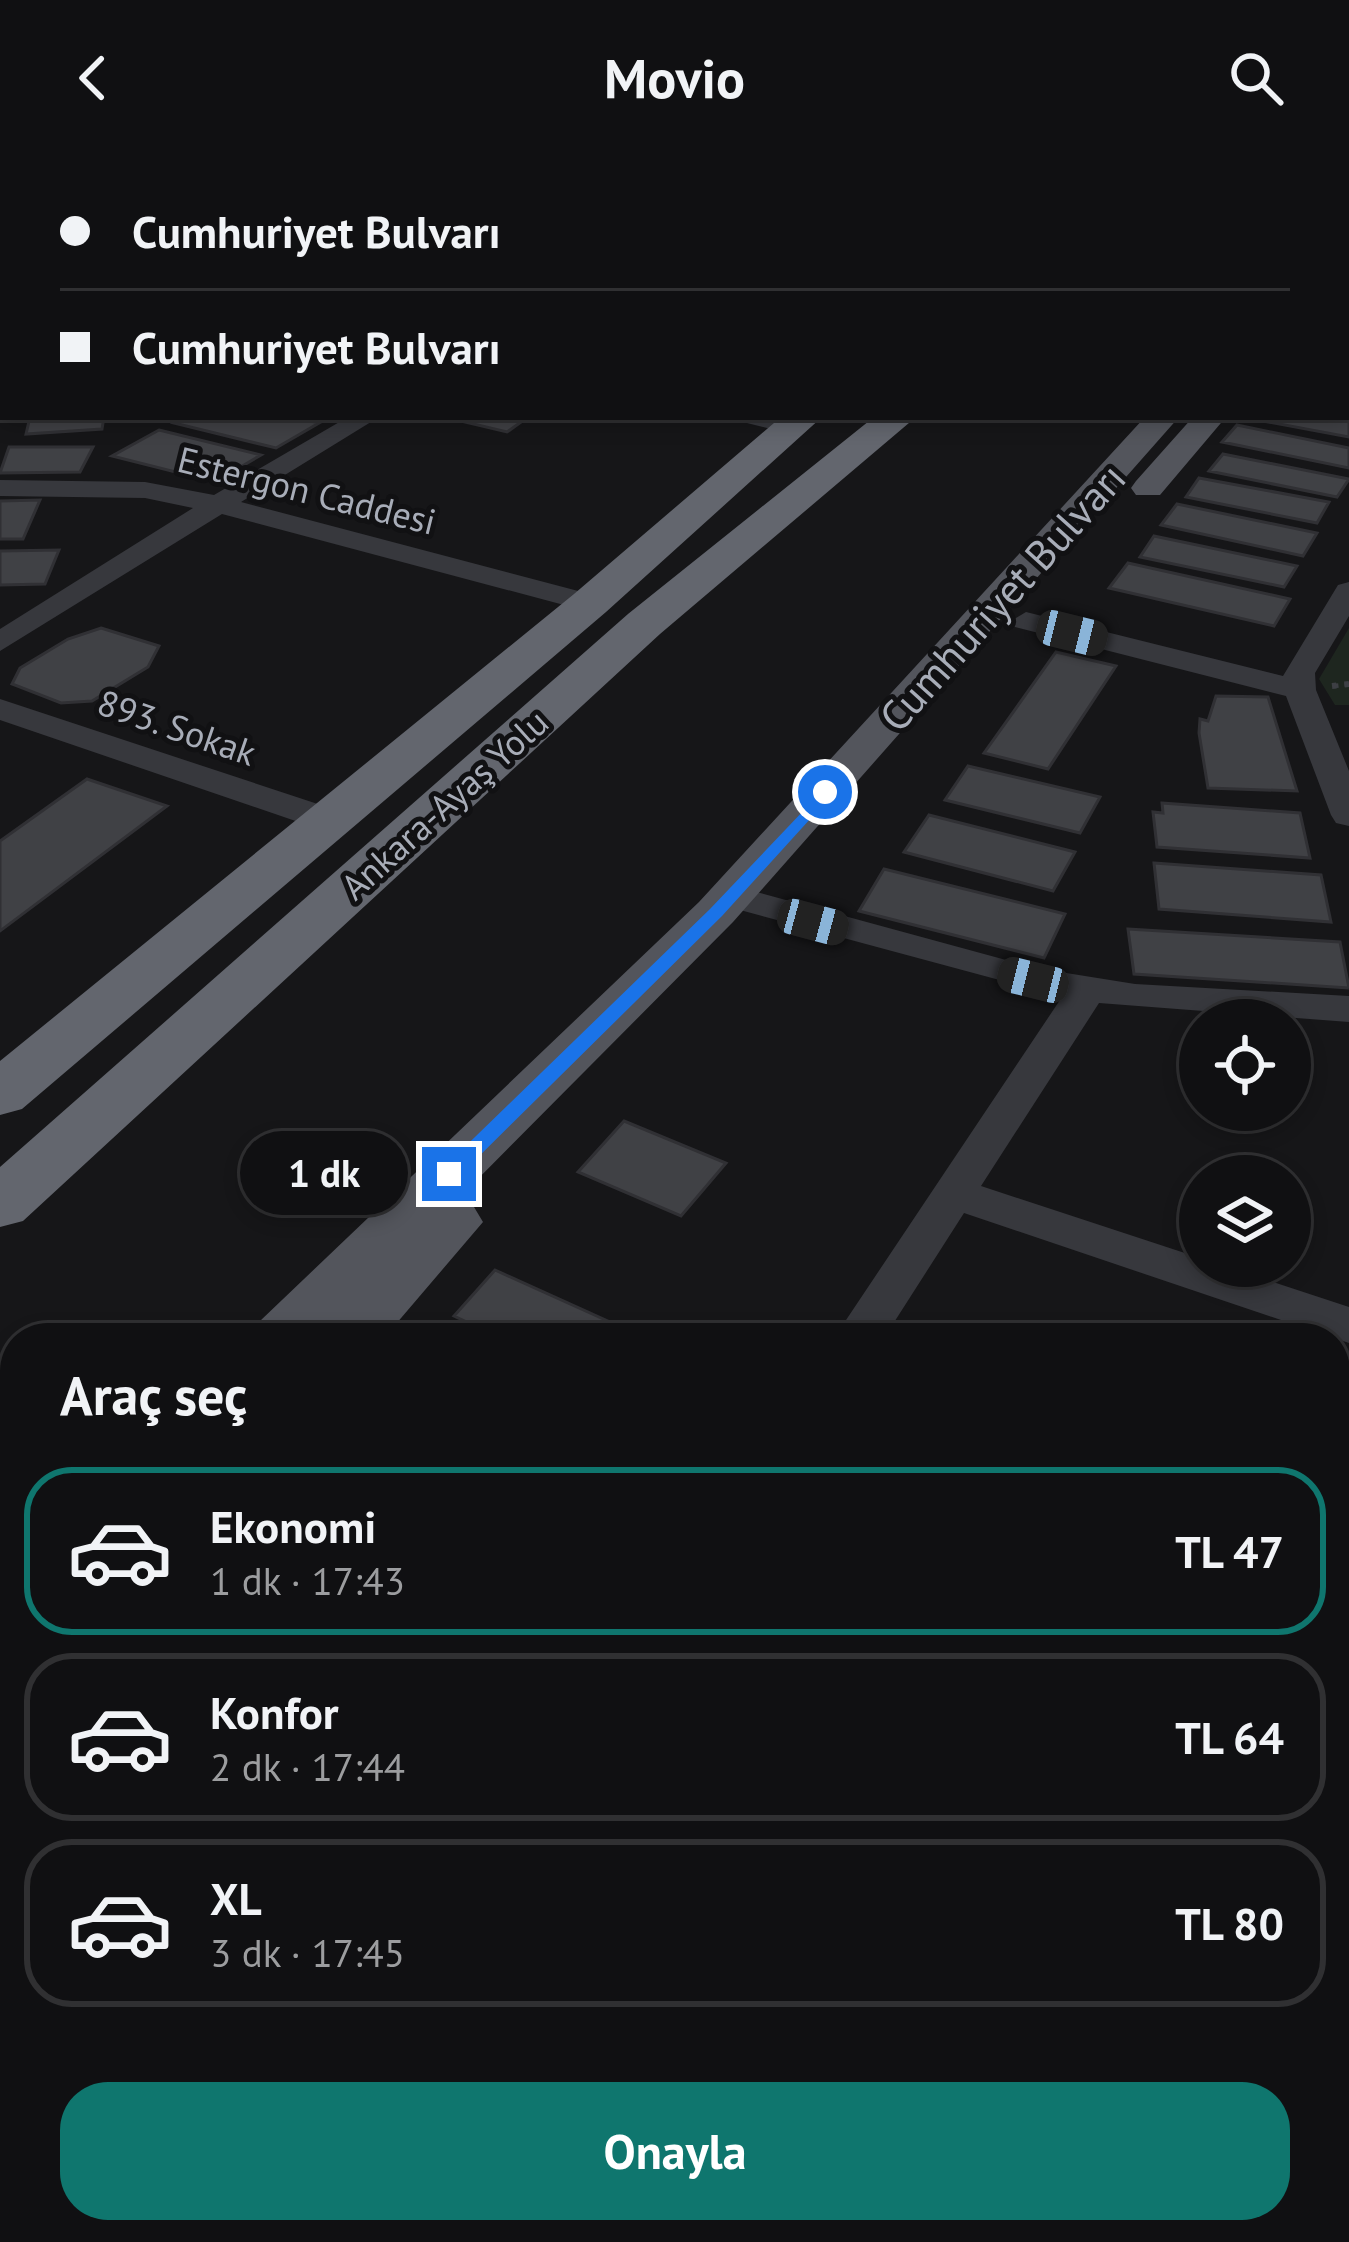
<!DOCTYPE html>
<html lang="tr">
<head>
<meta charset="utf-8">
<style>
  :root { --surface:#101012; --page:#1e1e20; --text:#f1f3f6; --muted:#9c9d9f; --line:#303032; --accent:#0f766e }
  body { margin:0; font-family:"PT Sans",sans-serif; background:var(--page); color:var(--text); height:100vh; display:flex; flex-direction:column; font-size:45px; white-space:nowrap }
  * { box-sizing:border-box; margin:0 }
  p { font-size:39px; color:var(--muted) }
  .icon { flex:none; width:66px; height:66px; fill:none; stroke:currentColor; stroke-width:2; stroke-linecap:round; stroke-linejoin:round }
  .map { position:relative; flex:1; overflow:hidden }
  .sheet { position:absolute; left:0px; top:1167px; width:1350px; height:921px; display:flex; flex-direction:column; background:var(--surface); border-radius:48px 48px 0 0; box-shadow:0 6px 18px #0003,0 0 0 3px var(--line) }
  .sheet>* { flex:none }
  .banner { position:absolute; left:0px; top:0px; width:1350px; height:264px; box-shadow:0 6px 18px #0003,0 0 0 3px var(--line); display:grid; align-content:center; height:264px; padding:0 60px; background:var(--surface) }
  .fabs { position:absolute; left:1179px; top:843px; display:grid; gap:24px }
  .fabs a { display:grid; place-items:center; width:132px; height:132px; border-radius:50%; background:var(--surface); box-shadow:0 6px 18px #0003,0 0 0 3px var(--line); font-size:60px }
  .end { position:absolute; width:54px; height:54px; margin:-27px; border:15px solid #1a73e8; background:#fff; box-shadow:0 0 0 6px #fff }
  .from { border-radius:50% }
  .bubble { position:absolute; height:84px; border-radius:42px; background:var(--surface); box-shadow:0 6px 18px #0003,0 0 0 3px var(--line); font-size:39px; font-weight:700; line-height:84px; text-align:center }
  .car { position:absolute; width:36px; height:72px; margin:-36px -18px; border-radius:15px; box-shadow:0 0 9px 3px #0007; background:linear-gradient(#222 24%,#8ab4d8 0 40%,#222 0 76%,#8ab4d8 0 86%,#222 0) }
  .banner b { display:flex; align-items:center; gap:42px; height:114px; font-size:45px }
  .banner b+b { border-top:3px solid var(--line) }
  .banner i { width:30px; height:30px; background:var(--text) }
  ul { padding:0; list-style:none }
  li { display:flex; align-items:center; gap:36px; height:168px; margin:0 24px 18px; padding:0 36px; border:6px solid var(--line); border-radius:48px }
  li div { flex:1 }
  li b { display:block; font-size:45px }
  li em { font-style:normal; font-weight:700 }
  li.selected { border-color:var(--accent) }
  li>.icon { width:108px; height:108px; stroke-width:1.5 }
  h2 { padding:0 60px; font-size:54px; line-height:144px }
  .button { display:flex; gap:24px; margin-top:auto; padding:24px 60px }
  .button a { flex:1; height:138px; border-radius:48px; background:var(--accent); color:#fff; font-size:48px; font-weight:700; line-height:138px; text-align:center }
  header { display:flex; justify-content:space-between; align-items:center; height:156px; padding:0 60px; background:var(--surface); font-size:54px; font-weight:700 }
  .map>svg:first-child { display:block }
  .built { fill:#222225 }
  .green { fill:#1e261f }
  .building { fill:#404145; stroke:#303034; stroke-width:3 }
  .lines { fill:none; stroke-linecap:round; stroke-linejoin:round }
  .path-far1 { stroke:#3d3f44; stroke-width:4.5; stroke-dasharray:4.5 6; stroke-linecap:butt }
  .path { stroke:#3d3f44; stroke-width:6; stroke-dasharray:4.5 8; stroke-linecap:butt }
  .minor { fill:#37383d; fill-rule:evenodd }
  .major { fill:#53555c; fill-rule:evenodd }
  .highway { fill:#63666e; fill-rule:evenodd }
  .route { fill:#1a73e8 }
  .labels { text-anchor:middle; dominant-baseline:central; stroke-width:10; stroke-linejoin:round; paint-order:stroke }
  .far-street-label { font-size:36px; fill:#a8adb8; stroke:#111113 }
  .street-label { font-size:42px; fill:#a8adb8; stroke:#111113 }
</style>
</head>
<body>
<header><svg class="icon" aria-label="back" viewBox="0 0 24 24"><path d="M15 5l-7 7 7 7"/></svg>Movio<svg class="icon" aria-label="search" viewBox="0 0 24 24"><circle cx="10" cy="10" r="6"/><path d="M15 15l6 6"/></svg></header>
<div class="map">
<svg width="1349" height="2086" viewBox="0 0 1349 2086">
  <rect width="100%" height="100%" fill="#161618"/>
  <path class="built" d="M0,1924L15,1936V2073H185L201,2086H0Z"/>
  <path class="green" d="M1349,472V549H1335L1319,523Z
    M1335,1482L1349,1487V1667L1335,1660Z"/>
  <path class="building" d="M30,261H104L102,273L26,278Z
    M186,261H295L319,267L276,292L174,267Z
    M444,261H528L507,276Z
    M1328,261L1349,265V281L1247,262Z
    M1237,269L1349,292V312L1222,286Z
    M159,274L261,299L215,326L112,300Z
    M9,291H93L80,316L0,317Z
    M1223,298L1349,323L1337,341L1209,315Z
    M1199,322L1329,346L1317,367L1186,341Z
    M40,344L23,383H0V345Z
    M1177,348L1317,377L1303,400L1161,369Z
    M1154,380L1297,410L1284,431L1140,401Z
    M59,394L45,428L0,429V395Z
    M1128,407L1290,443L1274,470L1109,432Z
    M101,472L159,490L148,511L92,545L61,547L12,528L20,512L68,483Z
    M1056,496L1116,510L1048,613L984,597Z
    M1216,540L1268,541L1297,635L1208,632L1199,577L1200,563L1208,565Z
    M968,610L1100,641L1080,677L945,644Z
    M87,623L167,650L0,775V685Z
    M1162,647L1300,657L1310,702L1157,691L1153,656L1163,657Z
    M929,659L1075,696L1053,735L904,696Z
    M1154,707L1321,719L1331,766L1159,753Z
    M884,713L1065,758L1044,802L859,755Z
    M1128,773L1340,786L1349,832L1134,818Z
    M624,965L726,1007L681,1060L578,1016Z
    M495,1114L610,1166L597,1182H501L454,1160Z"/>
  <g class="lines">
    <path class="path-far1" d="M1334,530L1349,528"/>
    <path class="path" d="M1332,530L1349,528"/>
    <path class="minor" d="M148,0H223L226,3H147Z
      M762,0H784L787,3H764Z
      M0,128H3V142H0Z
      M1347,147L1349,148V162L1347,161Z
      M0,228H3V242H0Z
      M1347,240L1349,241V257L1347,256Z
      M348,261H379L241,346L601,441L605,447L601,453H579L222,358L0,495V473L193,352L145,342L0,340V324L145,326L214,339Z
      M739,261H786L805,270L792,278L743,266Z
      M1349,426V460L1315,517L1316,534L1349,615V670L1336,667L1331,659L1286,540L1015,471L1011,465L1026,456L1283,520L1338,429Z
      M0,543L342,656L347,664L342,672H316L0,564Z
      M731,729L1035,812L1135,828L1349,840V866L1099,847L981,1030L1200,1102V1110H1225L1349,1151V1187L964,1057L884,1182H834L1062,841L718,748L712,740L718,732Z
      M1335,1422L1349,1427V1475L1335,1470Z
      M1335,1655L1349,1660V1721L1335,1716Z
      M0,1689L15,1695V1761L0,1755Z
      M1349,1763V1880L1335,1886V1769Z
      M317,2073H392L387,2086H311Z
      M411,2073H493L499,2086H416Z
      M1038,2073H1122L1128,2086H1043Z
      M1241,2073H1311L1309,2086H1237Z"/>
    <path class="major" d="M1349,31V49L1347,50V32Z
      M0,40H3V56H0Z
      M1145,261H1179L733,766L455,1046L474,1051L483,1066L384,1182H251L260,1165L699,746Z
      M1193,261H1226L1160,339H1136L1131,332L1136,325Z
      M15,1437V1511L0,1516V1443Z
      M15,1530V1608L0,1614V1535Z"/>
    <path class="highway" d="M1124,0H1154L1122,3Z
      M781,261H822L606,456L22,953L0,959V905L574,438Z
      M874,261H916L660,478L23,1065L0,1071V1011L628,458Z"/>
  </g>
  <path class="route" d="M825,632L831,633V640L722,760L456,1023H442V1013L710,753Z"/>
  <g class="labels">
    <g class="far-street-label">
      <text transform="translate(307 334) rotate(14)">Estergon Caddesi</text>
      <text transform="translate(177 571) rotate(19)">893. Sokak</text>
      <text transform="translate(444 648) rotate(-42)">Ankara-Ayaş Yolu</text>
    </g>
    <g class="street-label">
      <text transform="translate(1002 441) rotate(-48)">Cumhuriyet Bulvarı</text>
    </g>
  </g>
</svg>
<div class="fabs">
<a><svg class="icon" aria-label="locate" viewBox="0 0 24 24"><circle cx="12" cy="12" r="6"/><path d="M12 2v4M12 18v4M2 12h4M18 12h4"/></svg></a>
<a><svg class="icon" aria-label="layers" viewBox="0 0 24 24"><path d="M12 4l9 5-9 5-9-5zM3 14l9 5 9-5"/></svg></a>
</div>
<i class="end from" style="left:825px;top:636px"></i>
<i class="end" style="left:449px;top:1018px"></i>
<div class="bubble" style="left:240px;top:975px;width:168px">1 dk</div>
<i class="car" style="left:1072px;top:477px;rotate:104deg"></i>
<i class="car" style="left:813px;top:766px;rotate:105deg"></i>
<i class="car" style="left:1033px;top:824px;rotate:284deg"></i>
<div class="banner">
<b><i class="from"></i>Cumhuriyet Bulvarı</b>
<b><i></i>Cumhuriyet Bulvarı</b>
</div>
<section class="sheet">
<h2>Araç seç</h2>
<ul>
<li class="selected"><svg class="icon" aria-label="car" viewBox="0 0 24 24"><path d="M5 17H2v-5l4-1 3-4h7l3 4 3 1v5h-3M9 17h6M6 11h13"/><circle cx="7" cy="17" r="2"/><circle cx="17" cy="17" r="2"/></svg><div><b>Ekonomi</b><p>1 dk · 17:43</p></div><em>TL 47</em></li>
<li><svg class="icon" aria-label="car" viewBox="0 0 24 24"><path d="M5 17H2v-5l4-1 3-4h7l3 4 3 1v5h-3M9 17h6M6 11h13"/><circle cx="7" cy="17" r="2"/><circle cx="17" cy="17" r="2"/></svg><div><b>Konfor</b><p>2 dk · 17:44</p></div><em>TL 64</em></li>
<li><svg class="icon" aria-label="car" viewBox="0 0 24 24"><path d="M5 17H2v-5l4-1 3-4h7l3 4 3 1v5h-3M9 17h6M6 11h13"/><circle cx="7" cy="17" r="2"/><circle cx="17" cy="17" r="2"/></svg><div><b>XL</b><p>3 dk · 17:45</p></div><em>TL 80</em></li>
</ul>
<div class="button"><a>Onayla</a></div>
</section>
</div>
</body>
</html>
